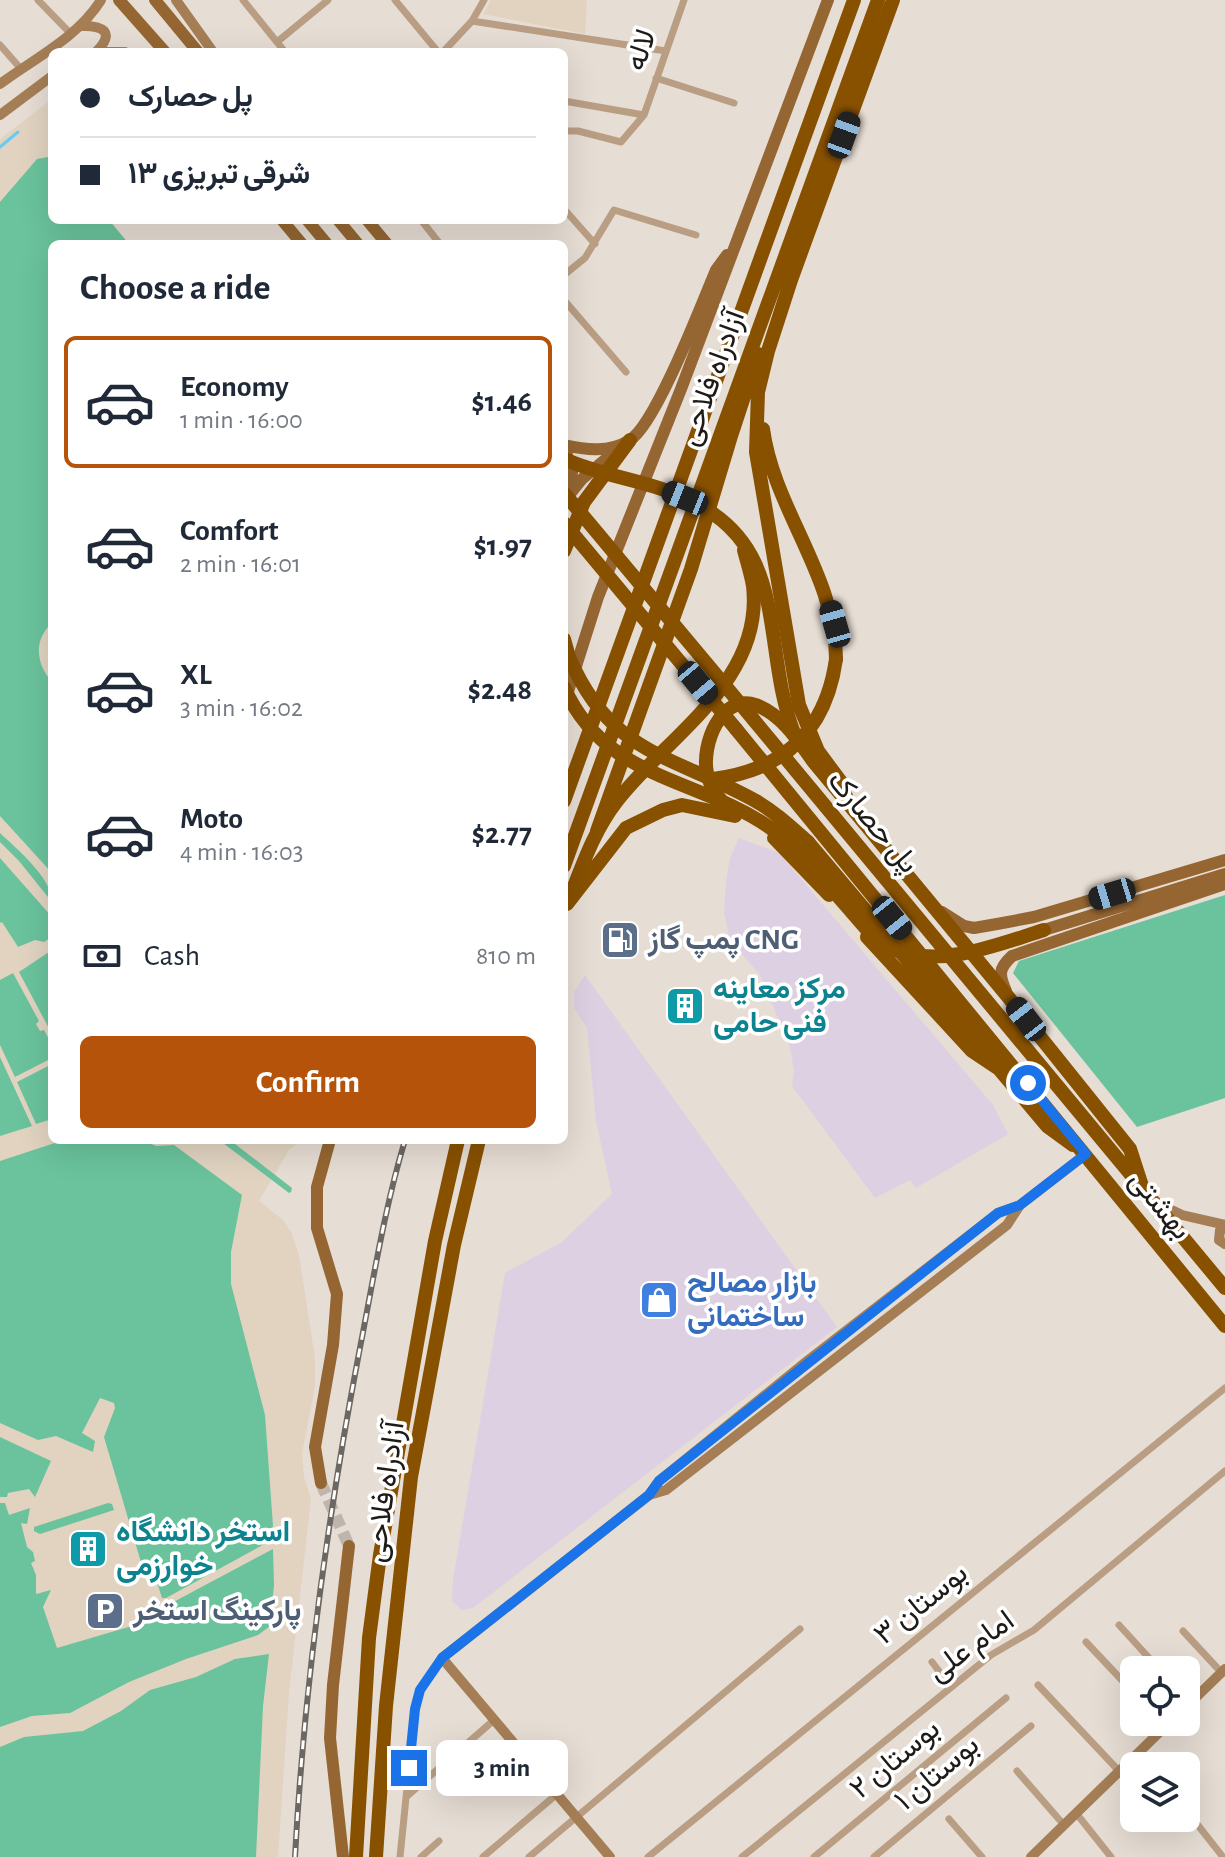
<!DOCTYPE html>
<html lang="en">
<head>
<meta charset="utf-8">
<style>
  :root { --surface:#fff; --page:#f6f6f7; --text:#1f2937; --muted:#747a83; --line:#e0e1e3; --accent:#b45309 }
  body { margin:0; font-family:"Alegreya Sans",Vazirmatn,sans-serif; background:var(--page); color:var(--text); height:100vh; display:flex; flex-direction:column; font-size:30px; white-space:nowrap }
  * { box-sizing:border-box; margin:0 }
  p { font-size:26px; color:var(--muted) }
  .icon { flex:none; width:44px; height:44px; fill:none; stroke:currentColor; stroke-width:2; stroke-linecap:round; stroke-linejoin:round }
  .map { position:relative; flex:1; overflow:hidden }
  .details { position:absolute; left:48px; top:240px; width:520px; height:904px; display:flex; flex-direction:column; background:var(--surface); border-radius:12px; box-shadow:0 8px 32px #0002 }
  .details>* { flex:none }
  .banner { position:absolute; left:48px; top:48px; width:520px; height:176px; border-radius:12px; box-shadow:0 8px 32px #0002; display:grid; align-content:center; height:176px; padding:0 32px; background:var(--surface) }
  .controls { position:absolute; left:1120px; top:1656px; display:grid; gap:16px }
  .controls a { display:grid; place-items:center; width:80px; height:80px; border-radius:12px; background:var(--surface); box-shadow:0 8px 32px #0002; font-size:40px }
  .end { position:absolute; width:36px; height:36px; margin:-18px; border:10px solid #1a73e8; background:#fff; box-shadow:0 0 0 4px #fff }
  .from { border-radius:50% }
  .bubble { position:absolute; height:56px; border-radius:12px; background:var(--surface); box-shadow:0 8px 32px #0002; font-size:26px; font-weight:700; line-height:56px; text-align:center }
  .car { position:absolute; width:24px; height:48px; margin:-24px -12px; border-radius:10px; box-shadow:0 0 6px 2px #0007; background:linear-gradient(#222 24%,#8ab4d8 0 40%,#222 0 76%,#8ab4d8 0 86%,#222 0) }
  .banner b { display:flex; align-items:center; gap:28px; height:76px; font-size:30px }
  .banner b+b { border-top:2px solid var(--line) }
  .banner i { width:20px; height:20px; background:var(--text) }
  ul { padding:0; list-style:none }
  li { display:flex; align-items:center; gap:24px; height:132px; margin:0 16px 12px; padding:0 16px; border:4px solid transparent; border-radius:12px }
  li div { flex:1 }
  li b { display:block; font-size:30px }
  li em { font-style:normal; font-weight:700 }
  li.on { border-color:var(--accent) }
  li>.icon { width:72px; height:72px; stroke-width:1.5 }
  h2 { padding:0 32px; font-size:36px; line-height:96px }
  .pay { display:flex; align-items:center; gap:20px; height:88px; padding:0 32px; font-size:30px }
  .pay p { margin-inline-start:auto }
  .button { display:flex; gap:16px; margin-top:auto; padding:16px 32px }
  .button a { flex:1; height:92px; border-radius:12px; background:var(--accent); color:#fff; font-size:32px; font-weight:700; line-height:92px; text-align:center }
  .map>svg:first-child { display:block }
  .commercial { fill:#ddd0e3 }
  .education { fill:#e1d3c0 }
  .green { fill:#6ac39c }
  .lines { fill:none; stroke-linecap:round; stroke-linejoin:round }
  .stream { stroke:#66ccf1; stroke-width:3 }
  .primary-tunnel { stroke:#beb6ae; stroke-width:12; stroke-dasharray:12 6; stroke-linecap:butt }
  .street { stroke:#b99e83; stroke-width:7 }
  .secondary { stroke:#a57e56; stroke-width:10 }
  .primary { stroke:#956632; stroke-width:12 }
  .highway { stroke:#885100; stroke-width:14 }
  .rail-casing { stroke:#6d6762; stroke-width:6 }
  .rail { stroke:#fff; stroke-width:3; stroke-dasharray:9; stroke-linecap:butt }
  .highway-bridge { stroke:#885100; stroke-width:14 }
  .route { stroke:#1a73e8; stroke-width:10 }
  .labels { text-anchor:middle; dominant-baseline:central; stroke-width:7; stroke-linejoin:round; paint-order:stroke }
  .street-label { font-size:30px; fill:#1d1a17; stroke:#fff }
  .service-label { font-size:30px; font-weight:bold; fill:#4e5e75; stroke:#fff; text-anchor:start }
  .culture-label { font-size:30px; font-weight:bold; fill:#0d838f; stroke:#fff; text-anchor:start }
  .shop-label { font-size:30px; font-weight:bold; fill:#366cbe; stroke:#fff; text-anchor:start }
</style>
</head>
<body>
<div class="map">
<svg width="1225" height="1857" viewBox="0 0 1225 1857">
  <rect width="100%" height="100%" fill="#e6ddd4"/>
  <path class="commercial" d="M739,838L779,853L993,1105L1008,1134L916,1188L910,1180L875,1198L792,1086L794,1071L790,1047L760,975L730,940L724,912L726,882L730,858Z
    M585,975L837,1327L473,1608L462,1610L452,1601L453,1580L505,1273L562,1242L612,1194L596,1121L587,1028L574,1008V992Z"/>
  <path class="education" d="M491,0H587L585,34L483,14Z
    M52,99V220H109L129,244H52V1140H301L289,1150L259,1201L283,1220L292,1234L299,1255L315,1358V1387L302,1453L304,1477L311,1499L289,1693L278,1857H0V139Z"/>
  <path class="green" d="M48,157L52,167V220H109L129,244H52V623C33,640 36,664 52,682V873L0,816V202L37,159Z
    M0,833C17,849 52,878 52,902L19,861L0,842Z
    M0,858L52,917V937L44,942L35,940L18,947L2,922L0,923Z
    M1225,895V1098L1137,1127L1013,973L1019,961Z
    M52,950V1034L19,972Z
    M13,973L39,1021L36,1024L40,1031L44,1030L52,1045V1058L15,1077L0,1045V980Z
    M0,1057L32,1126L0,1136Z
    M52,1064V1119L36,1124L17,1082Z
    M64,1140H142L156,1146L174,1145L242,1195L231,1252V1284L265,1415L273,1526L267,1540L261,1546L166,1598H162L152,1567L143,1569L104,1437L115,1408L114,1403L100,1398L82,1433L95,1441L93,1452L56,1436L38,1440L0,1423V1161Z
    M219,1140H230L292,1188L291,1192L289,1193Z
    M0,1437L51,1461L35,1497L29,1489L8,1493L7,1497H0Z
    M0,1503H5L9,1515L30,1508L27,1524L21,1523L27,1547L33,1552L35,1561L31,1563L36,1575V1594L51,1590L43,1607L57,1648L166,1616L164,1607L273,1549L274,1585L270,1626L258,1635L186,1659L129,1682L70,1713L32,1716L0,1727Z
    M108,1503L112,1504L114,1510L40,1534L34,1531V1527Z
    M269,1654L263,1706L256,1857H0V1747L24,1737L83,1731L121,1711L150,1690L196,1677L235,1659Z"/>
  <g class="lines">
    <path class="stream" d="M0,147L18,132"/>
    <path class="primary-tunnel" d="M321,1483L349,1546"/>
    <path class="street" d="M38,0L71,34
      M243,0L285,52
      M395,0L438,52
      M472,21L666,51
      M277,42L328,0
      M0,45L21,69
      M443,52L472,21L484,0
      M656,78L734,103
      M564,101L644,115
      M564,131H578L621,142L644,115L684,0
      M564,209L595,244
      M421,220L440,244
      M564,275L585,258L614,210L696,235
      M564,300L626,372
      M1119,1625L1160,1670
      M1183,1631L1221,1672
      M1086,1642L1134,1693
      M932,1662L951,1687
      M1038,1685L1119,1771
      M1140,1751L1151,1766
      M1017,1771L1064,1825
      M406,1797L494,1720
      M1186,1810L1223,1857
      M1076,1813L1111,1857
      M949,1819L982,1857
      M400,1857L415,1709L420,1690L442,1658
      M421,1857L439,1841
      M483,1857L557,1794
      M529,1857L800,1629
      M648,1857L1225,1388
      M742,1857L991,1655L1034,1630L1225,1471
      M814,1857L1006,1698
      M874,1857L1031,1726"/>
    <path class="secondary" d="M176,0L213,52
      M80,26C103,25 116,32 96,52
      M106,52H125
      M0,84C35,58 78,37 101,0
      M0,115L52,76
      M1159,1204L1182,1215L1225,1225
      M1225,1228L1220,1230L1219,1240L1225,1244
      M649,1495L659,1481L806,1362L998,1213L1020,1205L1086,1154
      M1186,1707L1225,1669
      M610,1857L442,1658L649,1495L666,1490L1007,1225L1020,1205
      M1031,1857L1170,1722"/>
    <path class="primary" d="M119,0L165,52
      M155,0L198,52
      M282,220L302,244
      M307,220L327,244
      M338,220L358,244
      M367,220L387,244
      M564,445C586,450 609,453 630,440C656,424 702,303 716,270L727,255
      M564,493L572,473L567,455
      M564,501L582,479L618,449
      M564,704L598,597L681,389L828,0
      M942,912L964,926L974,928L997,924L1034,917L1225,860
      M1044,930L1225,874
      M1006,991C999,975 998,969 1012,956L1225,884
      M321,1483L315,1447L333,1345L337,1294L317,1228V1187L330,1140
      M343,1857L330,1738L333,1685L349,1546"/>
    <path class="highway" d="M763,429C774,510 836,575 836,659
      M564,551L584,502L630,440
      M564,639L569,657
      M753,719L1225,1288
      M736,729L1225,1326
      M564,801L854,0
      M849,805L841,782L818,751L799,705L756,452L758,392L768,351L791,280L893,0
      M733,814C722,802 710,789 707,773C701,745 721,693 756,705C782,715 798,740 813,761L1009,998L1130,1149L1142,1186
      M597,831L691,569L731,436L758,354
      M774,838L829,895
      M808,842L1047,1126L1073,1145
      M564,866L878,0
      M573,889C585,858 596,828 617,801C667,736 764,681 753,586C751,574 747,562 744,550
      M567,904L626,828L663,810L682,805L735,816
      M867,937L972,1051L999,1069
      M356,1857L369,1638L380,1555L435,1241L458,1140
      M376,1857L386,1706L411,1477L454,1245L479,1140"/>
    <defs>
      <path id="rail" d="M295,1857C304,1686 327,1521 359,1353C373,1282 384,1210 405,1140"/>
    </defs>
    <use href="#rail" class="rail-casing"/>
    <use href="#rail" class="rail"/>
    <path class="highway-bridge" d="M564,459C604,477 647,480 687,499C792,546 760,644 794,733
      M564,493L753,719
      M564,523L736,729
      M569,657C611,755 670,754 754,800C774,811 791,827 808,842
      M564,687C605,780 696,777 769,827C802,850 824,881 850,910C863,925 876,943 895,950C942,968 999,944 1044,930
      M713,779C785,770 826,730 836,659"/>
  </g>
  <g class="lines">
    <path class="route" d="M409,1768L415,1709L420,1690L442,1658L649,1495L659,1481L998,1213L1020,1205L1086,1154L1028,1083"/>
  </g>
  <defs>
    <symbol id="fuel-square" viewBox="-11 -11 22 22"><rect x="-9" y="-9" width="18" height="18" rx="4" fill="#5c6f8a" stroke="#fff"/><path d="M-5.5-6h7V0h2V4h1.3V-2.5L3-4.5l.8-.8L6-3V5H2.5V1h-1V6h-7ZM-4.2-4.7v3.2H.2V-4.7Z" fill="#fff"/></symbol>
    <symbol id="building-square" viewBox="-11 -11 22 22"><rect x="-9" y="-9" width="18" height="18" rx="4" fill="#0f9aa8" stroke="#fff"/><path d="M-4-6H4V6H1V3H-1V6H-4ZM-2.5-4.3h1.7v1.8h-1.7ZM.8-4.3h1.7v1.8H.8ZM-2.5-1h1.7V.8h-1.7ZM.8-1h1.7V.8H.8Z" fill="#fff"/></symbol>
    <symbol id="shop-square" viewBox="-11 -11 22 22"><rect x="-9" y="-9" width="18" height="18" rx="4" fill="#3f7fe0" stroke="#fff"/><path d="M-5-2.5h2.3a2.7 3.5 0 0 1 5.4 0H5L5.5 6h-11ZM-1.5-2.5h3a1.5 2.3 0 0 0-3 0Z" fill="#fff"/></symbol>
    <symbol id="parking-square" viewBox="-11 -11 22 22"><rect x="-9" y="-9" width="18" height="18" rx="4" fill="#5c6f8a" stroke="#fff"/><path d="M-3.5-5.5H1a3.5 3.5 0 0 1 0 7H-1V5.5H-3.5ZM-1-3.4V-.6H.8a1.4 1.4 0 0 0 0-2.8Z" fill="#fff"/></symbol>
  </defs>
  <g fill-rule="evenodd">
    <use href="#fuel-square" x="598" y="918" width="44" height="44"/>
    <use href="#building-square" x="663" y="984" width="44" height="44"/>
    <use href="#shop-square" x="637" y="1278" width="44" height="44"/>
    <use href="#building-square" x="66" y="1527" width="44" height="44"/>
    <use href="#parking-square" x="83" y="1589" width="44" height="44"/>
  </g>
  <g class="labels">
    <g class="street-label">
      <text transform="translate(641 50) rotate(-71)">لاله</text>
      <text transform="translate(712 378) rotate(-70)">آزادراه فلاحی</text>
      <text transform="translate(873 822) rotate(50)">پل حصارک</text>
      <text transform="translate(1160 1205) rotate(51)">بهشتی</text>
      <text transform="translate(385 1492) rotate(-82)">آزادراه فلاحی</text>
      <text transform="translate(921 1604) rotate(-39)">بوستان ۳</text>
      <text transform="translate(971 1646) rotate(-36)">امام علی</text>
      <text transform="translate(895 1759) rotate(-40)">بوستان ۲</text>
      <text transform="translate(937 1773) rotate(-40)">بوستان ۱</text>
    </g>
    <g class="service-label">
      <text x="648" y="940">پمپ گاز CNG</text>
      <text x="133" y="1611">پارکینگ استخر</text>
    </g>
    <g class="culture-label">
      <text x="713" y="989">مرکز معاینه<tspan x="713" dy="34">فنی حامی</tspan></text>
      <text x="116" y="1532">استخر دانشگاه<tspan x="116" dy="34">خوارزمی</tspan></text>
    </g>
    <g class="shop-label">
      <text x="687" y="1283">بازار مصالح<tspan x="687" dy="34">ساختمانی</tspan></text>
    </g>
  </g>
</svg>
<div class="controls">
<a><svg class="icon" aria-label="locate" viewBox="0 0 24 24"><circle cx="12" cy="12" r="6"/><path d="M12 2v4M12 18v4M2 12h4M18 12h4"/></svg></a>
<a><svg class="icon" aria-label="layers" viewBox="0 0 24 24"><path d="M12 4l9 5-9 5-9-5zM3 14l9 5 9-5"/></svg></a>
</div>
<i class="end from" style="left:1028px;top:1083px"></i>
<i class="end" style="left:409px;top:1768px"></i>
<div class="bubble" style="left:436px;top:1740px;width:132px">3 min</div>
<i class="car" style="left:844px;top:135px;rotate:20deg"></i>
<i class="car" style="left:685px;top:498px;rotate:292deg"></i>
<i class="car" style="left:835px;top:624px;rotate:344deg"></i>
<i class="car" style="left:698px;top:683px;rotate:140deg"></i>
<i class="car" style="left:1112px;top:894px;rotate:253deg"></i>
<i class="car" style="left:892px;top:918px;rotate:141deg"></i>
<i class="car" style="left:1026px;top:1019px;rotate:322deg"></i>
<div class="banner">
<b><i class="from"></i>پل حصارک</b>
<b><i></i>۱۳ شرقی تبریزی</b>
</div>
<section class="details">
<h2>Choose a ride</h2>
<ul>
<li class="on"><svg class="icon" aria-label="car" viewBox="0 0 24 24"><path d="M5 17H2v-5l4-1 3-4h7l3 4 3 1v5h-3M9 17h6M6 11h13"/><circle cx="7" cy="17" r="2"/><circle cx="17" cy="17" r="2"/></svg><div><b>Economy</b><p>1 min · 16:00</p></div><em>$1.46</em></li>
<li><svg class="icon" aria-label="car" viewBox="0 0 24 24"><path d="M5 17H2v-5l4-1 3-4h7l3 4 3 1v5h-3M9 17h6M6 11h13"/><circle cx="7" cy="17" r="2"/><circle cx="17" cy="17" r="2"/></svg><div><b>Comfort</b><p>2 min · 16:01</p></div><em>$1.97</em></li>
<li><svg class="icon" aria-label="car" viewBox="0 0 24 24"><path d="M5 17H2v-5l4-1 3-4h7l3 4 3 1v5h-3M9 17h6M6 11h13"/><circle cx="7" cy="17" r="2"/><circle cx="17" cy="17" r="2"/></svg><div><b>XL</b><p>3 min · 16:02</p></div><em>$2.48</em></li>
<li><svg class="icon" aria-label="car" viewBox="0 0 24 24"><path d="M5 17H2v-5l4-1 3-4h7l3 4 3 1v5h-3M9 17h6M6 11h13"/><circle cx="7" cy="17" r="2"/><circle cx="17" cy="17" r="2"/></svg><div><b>Moto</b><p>4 min · 16:03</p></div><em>$2.77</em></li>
</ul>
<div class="pay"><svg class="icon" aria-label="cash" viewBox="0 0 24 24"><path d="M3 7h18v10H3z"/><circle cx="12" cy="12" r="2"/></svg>Cash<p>810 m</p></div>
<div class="button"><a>Confirm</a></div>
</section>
</div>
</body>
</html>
